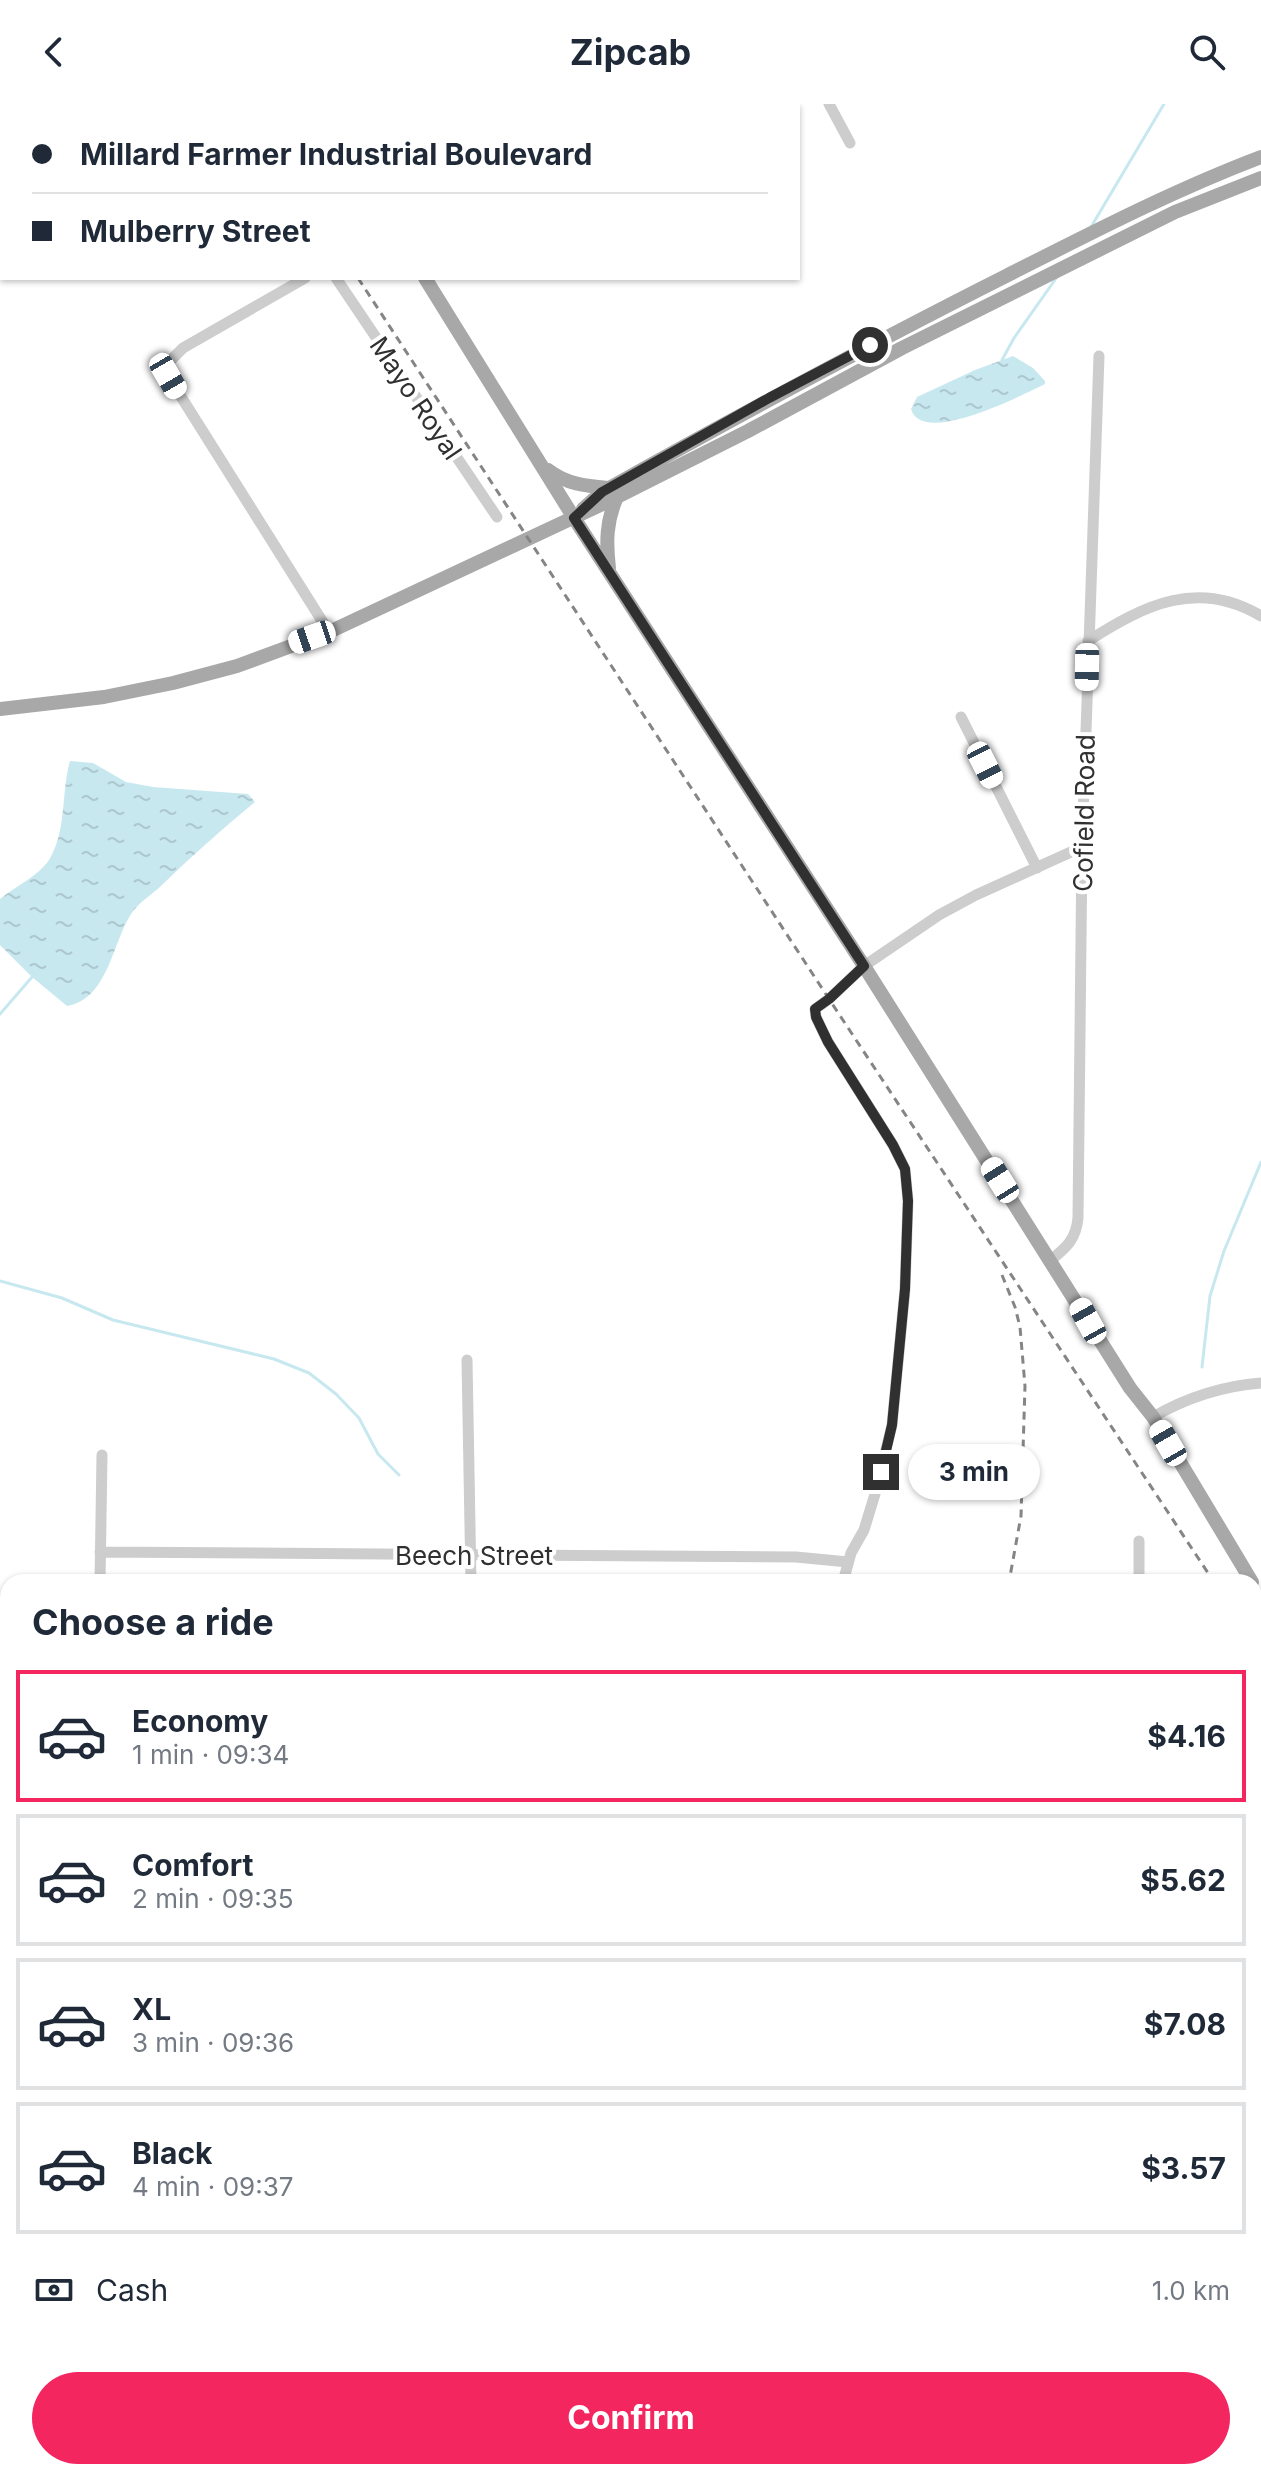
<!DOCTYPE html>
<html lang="en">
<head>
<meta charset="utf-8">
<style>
  :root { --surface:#fff; --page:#f6f6f7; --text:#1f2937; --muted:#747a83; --line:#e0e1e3; --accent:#f3265f }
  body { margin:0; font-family:Inter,sans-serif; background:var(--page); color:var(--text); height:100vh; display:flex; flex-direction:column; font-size:30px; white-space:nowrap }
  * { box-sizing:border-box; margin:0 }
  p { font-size:26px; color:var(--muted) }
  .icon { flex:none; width:44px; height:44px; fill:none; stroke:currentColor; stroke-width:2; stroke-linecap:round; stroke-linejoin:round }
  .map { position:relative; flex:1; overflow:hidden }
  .side { position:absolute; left:0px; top:1470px; width:1262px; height:906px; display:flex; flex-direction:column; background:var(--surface); border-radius:24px 24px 0 0; box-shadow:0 2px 6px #0004 }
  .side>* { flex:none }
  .top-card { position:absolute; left:0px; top:0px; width:800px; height:176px; box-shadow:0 2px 6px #0004; display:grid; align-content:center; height:176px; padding:0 32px; background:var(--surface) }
  .end { position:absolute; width:36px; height:36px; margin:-18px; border:10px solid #303030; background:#fff; box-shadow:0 0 0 4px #fff }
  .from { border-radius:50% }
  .bubble { position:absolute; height:56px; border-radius:28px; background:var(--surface); box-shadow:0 2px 6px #0004; font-size:26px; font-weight:700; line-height:56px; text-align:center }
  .car { position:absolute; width:24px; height:48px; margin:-24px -12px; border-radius:10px; box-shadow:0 0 6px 2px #0007; background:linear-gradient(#fff 24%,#345 0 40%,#fff 0 76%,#345 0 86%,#fff 0) }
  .top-card b { display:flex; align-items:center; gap:28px; height:76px; font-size:30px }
  .top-card b+b { border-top:2px solid var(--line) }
  .top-card i { width:20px; height:20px; background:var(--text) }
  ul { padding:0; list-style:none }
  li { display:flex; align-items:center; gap:24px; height:132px; margin:0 16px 12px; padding:0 16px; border:4px solid var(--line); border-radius:0px }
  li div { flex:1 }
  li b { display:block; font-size:30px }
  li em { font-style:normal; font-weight:700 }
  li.selected { border-color:var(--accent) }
  li>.icon { width:72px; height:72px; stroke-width:1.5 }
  h2 { padding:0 32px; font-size:36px; line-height:96px }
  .pay { display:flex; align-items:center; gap:20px; height:88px; padding:0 32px; font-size:30px }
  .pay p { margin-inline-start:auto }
  .cta { display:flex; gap:16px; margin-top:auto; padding:16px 32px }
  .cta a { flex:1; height:92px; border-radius:48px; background:var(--accent); color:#fff; font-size:32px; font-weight:700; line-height:92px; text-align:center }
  header { display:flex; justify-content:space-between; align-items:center; height:104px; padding:0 32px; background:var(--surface); font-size:36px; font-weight:700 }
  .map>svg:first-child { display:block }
  .water { fill:url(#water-ripples) }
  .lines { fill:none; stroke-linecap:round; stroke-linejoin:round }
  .stream { stroke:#c8e8ef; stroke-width:3 }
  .minor { stroke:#cdcdcd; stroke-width:11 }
  .major { stroke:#a8a8a8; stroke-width:14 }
  .rail { stroke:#858585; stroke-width:3; stroke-dasharray:8 6; stroke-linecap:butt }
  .route { stroke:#303030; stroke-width:10 }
  .labels { text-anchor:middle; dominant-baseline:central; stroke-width:8; stroke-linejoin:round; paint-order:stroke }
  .street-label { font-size:26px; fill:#303030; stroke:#fff }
</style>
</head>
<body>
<header><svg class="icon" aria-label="back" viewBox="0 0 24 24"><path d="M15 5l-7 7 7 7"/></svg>Zipcab<svg class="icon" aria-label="search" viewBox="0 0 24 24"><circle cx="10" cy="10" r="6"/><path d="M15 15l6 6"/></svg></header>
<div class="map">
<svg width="1261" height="2375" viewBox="0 0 1261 2375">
  <defs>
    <pattern id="water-ripples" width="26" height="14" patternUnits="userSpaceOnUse" patternTransform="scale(2)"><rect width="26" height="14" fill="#c8e8ef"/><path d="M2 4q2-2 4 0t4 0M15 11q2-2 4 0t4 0" fill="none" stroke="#acc7cd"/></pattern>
  </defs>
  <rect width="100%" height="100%" fill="#fff"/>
  <path class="water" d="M1013,252L1033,264L1045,277V280C1022,291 922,343 911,305L917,293L975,266Z
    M70,657L93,659L126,678L153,683L248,690L255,698C223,724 193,751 163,780C153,790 139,798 131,810C112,840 108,895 67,902L32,873L0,841V795C15,783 38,772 49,756C67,727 61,688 70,657Z"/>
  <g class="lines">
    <path class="stream" d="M1091,123L1164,0
      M1002,256L1014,234L1057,173
      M0,910L32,873
      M0,1177L62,1194L113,1216L274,1255L309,1269L336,1290L359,1314L378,1350L399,1371
      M1202,1263L1210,1192L1224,1147L1261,1058
      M770,2375L775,2368"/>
    <path class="minor" d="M226,0L227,2
      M829,0L850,39
      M305,174L183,244L169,258L168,272L329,528
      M336,174L497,413
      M1088,537C1144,501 1198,474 1261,512
      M961,613L1037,764
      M1051,1156C1067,1143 1076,1135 1078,1114L1082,743L1099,252
      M467,1256L471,1478
      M1153,1313C1186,1294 1222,1282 1261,1279
      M1139,1437V1478
      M100,1448L796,1453L848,1458
      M100,1478L102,1351
      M843,1478L851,1449L864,1426L875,1390L892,1321L905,1185L908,1097L905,1065L893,1041L828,938L816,913L815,905L829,895L864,862L939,811L976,791L1082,743
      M0,2038L8,2026
      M1254,2243L1261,2236
      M18,2375L22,2368
      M1111,2375L1117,2368"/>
    <path class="major" d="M314,0L315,2
      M425,174L574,414L864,862L1130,1284L1153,1313L1252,1478
      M548,366C566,380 586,382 608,384
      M583,405L602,388C736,313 871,240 1008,171C1091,129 1174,86 1261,53
      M609,464C606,439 606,417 617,393
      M0,605L104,593L173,579L237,562L329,528L611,396L748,327L902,244L1175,108L1261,74
      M0,1842H8
      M1254,1848H1261"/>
    <path class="rail" d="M245,0L247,2
      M358,174L829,895L1214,1478
      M1002,1171L1015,1203L1020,1223L1025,1282L1021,1412L1009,1478
      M1254,1535L1261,1545"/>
  </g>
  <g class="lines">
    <path class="route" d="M870,241L769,294L602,388L574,414L864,862L829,895L815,905L816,913L828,938L893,1041L905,1065L908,1097L905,1185L892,1321L881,1368"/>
  </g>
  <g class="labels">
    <g class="street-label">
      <text transform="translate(416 294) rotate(56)">Mayo Royal</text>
      <text transform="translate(1084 709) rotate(-89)">Cofield Road</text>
      <text x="474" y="1451">Beech Street</text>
    </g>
  </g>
</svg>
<i class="end from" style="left:870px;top:241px"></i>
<i class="end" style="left:881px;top:1368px"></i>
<div class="bubble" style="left:908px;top:1340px;width:132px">3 min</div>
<i class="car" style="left:168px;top:272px;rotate:150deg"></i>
<i class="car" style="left:312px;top:533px;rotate:251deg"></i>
<i class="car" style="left:1087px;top:563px;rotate:181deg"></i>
<i class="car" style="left:985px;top:661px;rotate:153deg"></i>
<i class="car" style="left:1000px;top:1076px;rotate:328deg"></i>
<i class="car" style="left:1088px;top:1217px;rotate:331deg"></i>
<i class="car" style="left:1168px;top:1339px;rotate:330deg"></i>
<div class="top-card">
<b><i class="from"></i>Millard Farmer Industrial Boulevard</b>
<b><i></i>Mulberry Street</b>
</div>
<section class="side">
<h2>Choose a ride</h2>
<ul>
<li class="selected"><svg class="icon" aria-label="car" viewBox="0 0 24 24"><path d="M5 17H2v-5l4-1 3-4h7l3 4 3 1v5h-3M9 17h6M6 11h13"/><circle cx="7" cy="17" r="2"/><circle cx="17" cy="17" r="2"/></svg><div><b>Economy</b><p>1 min · 09:34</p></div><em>$4.16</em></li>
<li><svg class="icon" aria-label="car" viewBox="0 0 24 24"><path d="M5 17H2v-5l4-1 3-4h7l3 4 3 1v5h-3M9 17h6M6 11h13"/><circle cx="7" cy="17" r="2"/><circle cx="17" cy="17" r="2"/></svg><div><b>Comfort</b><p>2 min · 09:35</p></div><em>$5.62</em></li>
<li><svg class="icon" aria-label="car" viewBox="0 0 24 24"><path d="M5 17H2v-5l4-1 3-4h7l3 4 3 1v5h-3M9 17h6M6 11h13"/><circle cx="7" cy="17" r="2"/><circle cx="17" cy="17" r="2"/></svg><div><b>XL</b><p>3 min · 09:36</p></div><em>$7.08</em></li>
<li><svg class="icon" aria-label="car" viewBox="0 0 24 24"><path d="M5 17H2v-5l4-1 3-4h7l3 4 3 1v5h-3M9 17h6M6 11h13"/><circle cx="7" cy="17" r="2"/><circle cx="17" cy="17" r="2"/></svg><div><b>Black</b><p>4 min · 09:37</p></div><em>$3.57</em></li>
</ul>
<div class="pay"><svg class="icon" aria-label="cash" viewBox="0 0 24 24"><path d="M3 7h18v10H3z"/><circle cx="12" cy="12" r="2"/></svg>Cash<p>1.0 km</p></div>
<div class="cta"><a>Confirm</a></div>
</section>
</div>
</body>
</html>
